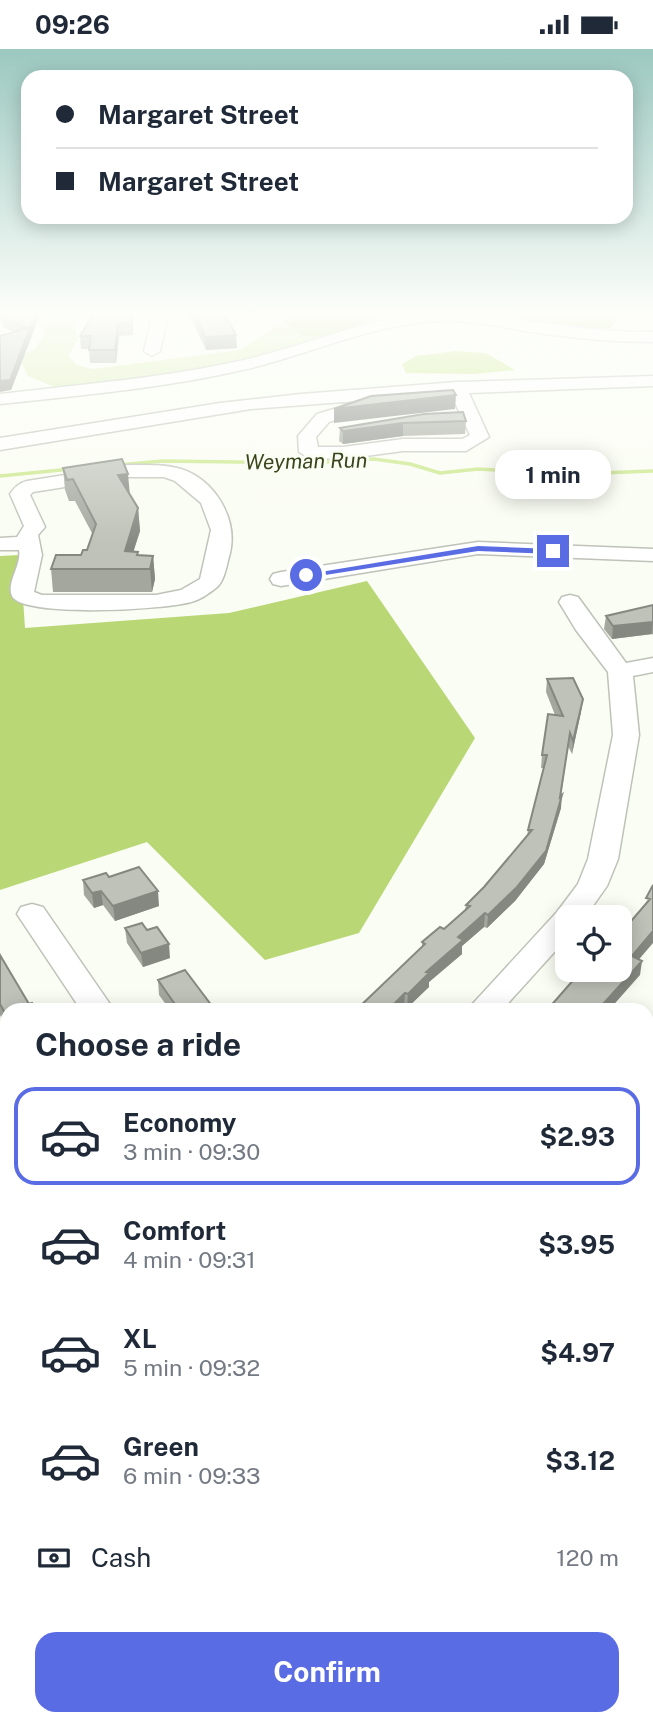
<!DOCTYPE html>
<html lang="en">
<head>
<meta charset="utf-8">
<style>
  :root { --surface:#fff; --page:#f2f2f3; --text:#1f2937; --muted:#747a83; --line:#e0e1e3; --accent:#5a6ce3 }
  body { margin:0; font-family:"Public Sans",sans-serif; background:var(--page); color:var(--text); height:100vh; display:flex; flex-direction:column; font-size:26px; white-space:nowrap }
  * { box-sizing:border-box; margin:0 }
  p { font-size:23px; color:var(--muted) }
  .icon { flex:none; width:38px; height:38px; fill:none; stroke:currentColor; stroke-width:2; stroke-linecap:round; stroke-linejoin:round }
  .map { position:relative; flex:1; overflow:hidden }
  .details { position:absolute; left:0px; top:954px; width:654px; height:723px; display:flex; flex-direction:column; background:var(--surface); border-radius:21px 21px 0 0; box-shadow:0 4px 18px #0003 }
  .details>* { flex:none }
  .banner { position:absolute; left:21px; top:21px; width:612px; height:154px; border-radius:21px; box-shadow:0 4px 18px #0003; display:grid; align-content:center; height:154px; padding:0 35px; background:var(--surface) }
  .fabs { position:absolute; left:555px; top:856px; display:grid; gap:14px }
  .fabs a { display:grid; place-items:center; width:77px; height:77px; border-radius:14px; background:var(--surface); box-shadow:0 4px 18px #0003; font-size:35px }
  .end { position:absolute; width:32px; height:32px; margin:-16px; border:9px solid #5a6ce3; background:#fff; box-shadow:0 0 0 4px #fff }
  .from { border-radius:50% }
  .bubble { position:absolute; height:49px; border-radius:21px; background:var(--surface); box-shadow:0 4px 18px #0003; font-size:23px; font-weight:700; line-height:49px; text-align:center }
  .banner b { display:flex; align-items:center; gap:24px; height:66px; font-size:26px }
  .banner b+b { border-top:2px solid var(--line) }
  .banner i { width:18px; height:18px; background:var(--text) }
  ul { padding:0; list-style:none }
  li { display:flex; align-items:center; gap:21px; height:98px; margin:0 14px 10px; padding:0 21px; border:4px solid transparent; border-radius:21px }
  li div { flex:1 }
  li b { display:block; font-size:26px }
  li em { font-style:normal; font-weight:700 }
  li.active { border-color:var(--accent) }
  li>.icon { width:63px; height:63px; stroke-width:1.5 }
  h2 { padding:0 35px; font-size:32px; line-height:84px }
  .pay { display:flex; align-items:center; gap:18px; height:77px; padding:0 35px; font-size:26px }
  .pay p { margin-inline-start:auto }
  .action { display:flex; gap:14px; margin-top:auto; padding:14px 35px }
  .action a { flex:1; height:80px; border-radius:21px; background:var(--accent); color:#fff; font-size:28px; font-weight:700; line-height:80px; text-align:center }
  .status { display:flex; justify-content:space-between; align-items:center; height:49px; padding:0 35px; background:var(--surface); direction:ltr }
  .status svg { height:19px; fill:currentColor }
  .map>svg:first-child { display:block }
  .green { fill:#d8edae }
  .forest { fill:#b9d775 }
  .water { fill:#c7e683 }
  .lines { fill:none; stroke-linecap:round; stroke-linejoin:round }
  .stream { stroke:#c7e683; stroke-width:3.5 }
  .minor-casing { stroke:#bec2b8; stroke-width:3 }
  .minor { fill:#fff; fill-rule:evenodd }
  .wall { fill:#a3a79e }
  .shaded-wall { fill:#858881 }
  .building { fill:#bec2b8; stroke:#858881; stroke-width:2 }
  .route { fill:#5a6ce3 }
  .labels { text-anchor:middle; dominant-baseline:central; stroke-width:6; stroke-linejoin:round; paint-order:stroke }
  .far-water-label { font-size:21px; font-style:italic; fill:#39451d; stroke:#fafdf3 }
</style>
</head>
<body>
<div class="status"><b>09:26</b><svg viewBox="0 0 49 12"><path d="M0 12V9h3v3zM5 12V6h3v6zM10 12V3h3v9zM15 12V0h3v12zM26 1h20v11H26zM47 4h2v5h-2z"/></svg></div>
<div class="map">
<svg width="653" height="1676" viewBox="0 0 653 1676">
  <rect width="100%" height="100%" fill="#fafdf3"/>
  <path class="green" d="M46,263H87L75,277L78,291L68,307L77,316L93,320L240,301L283,272L300,286L323,288L290,300L176,325L60,340L28,327L21,312L23,305L35,300L46,282L33,273Z"/>
  <path class="forest" d="M273,263H390V266L323,288L300,286Z
    M484,263H623L608,282L542,275Z
    M20,506L25,579L229,564L367,532L475,689L359,884L265,911L147,793L0,841V507Z"/>
  <path class="water" d="M456,302L486,304L515,321L474,325L406,324L402,315L416,307Z"/>
  <g class="lines">
    <path class="stream" d="M117,416L163,412L310,414L374,410L410,415L440,424L478,420L574,425L653,422
      M0,427L71,420"/>
    <defs>
      <path id="minor" d="M153,263H169L160,302L152,307L144,302Z
        M429,263C504,263 577,284 653,283V293C612,293 572,289 531,283C500,278 469,270 437,272C371,276 310,305 247,320C166,339 83,346 0,355V345C83,335 167,329 248,310C309,295 367,270 429,263Z
        M653,327V337L469,344L489,388L466,402H403L343,410L309,409L299,403L298,387L317,365L360,352L369,357L366,361L329,373L316,388L318,398H343L403,390H462L470,386L451,345L251,360L0,401V389L220,354L301,345L457,333Z
        M128,416C146,416 164,415 181,420C215,431 238,470 230,504C227,514 225,531 217,538C211,543 201,550 194,552C171,561 22,569 12,547C6,533 22,516 19,501H0V489L17,488L24,477L10,445C15,438 19,434 27,432ZM128,428H164L175,432L201,454L211,481L200,530L181,541L156,546H42L34,543L42,506L38,486L45,478L30,446L33,443Z
        M478,493L653,500V512L478,505L281,537L273,535L270,530L273,525L281,523Z
        M570,546L578,548L626,614L653,609V623L633,627L639,686L618,810L607,837L585,868H567V889L502,961H467L557,863L578,835L588,810L613,686L608,623L576,581L559,553L562,548Z
        M32,855L43,858L114,961H81L17,865L21,858Z
        M653,1356V1395L648,1397V1358Z
        M0,1543L7,1545V1636L0,1638Z
        M648,1615L653,1617V1671L648,1668Z
        M34,1670H85L88,1676H36Z"/>
    </defs>
    <use href="#minor" class="minor-casing"/>
    <use href="#minor" class="minor"/>
  </g>
  <path class="wall" d="M41,263L11,341L14,283L3,278L1,269Z
    M133,263V286L119,287L116,314H90L89,300H81L80,287Z
    M188,263H224L237,299L206,301Z
    M424,365L466,372L465,385L403,387L343,395L339,392L340,379Z
    M63,419L129,445L138,459L140,482L133,502L139,507H153L155,530L152,543H53L51,520L81,506L87,501L93,486L75,452H69L65,441Z
    M653,556V586L652,585L612,590L604,580L606,567Z
    M547,630L581,663L572,705L568,697L561,748V759L544,815L515,852L487,879L484,878L462,897V905L429,933V938L407,959L404,958L401,961H355L422,898V893L444,880L465,861L466,856L484,838L527,788L528,781L544,719H541L542,706L555,666L546,643Z
    M109,828L159,857L115,872L103,856L94,859L84,846L83,831Z
    M125,879L170,909L143,918L127,894Z
    M0,906L29,955L7,961V978L0,966Z
    M158,931L215,961H170L159,946Z
    M7,1403V1463L0,1450V1407Z
    M144,1670H221L222,1676H184L183,1672L172,1676H146Z
    M334,1670H408L411,1676H336Z"/>
  <path class="shaded-wall" d="M36,263H41L11,341L0,343V332Z
    M132,263H133V286L132,274Z
    M118,274L119,287L116,314L115,301Z
    M236,286L237,299L206,301L205,288Z
    M456,346L455,360L334,374V360Z
    M403,374V387L343,395V382Z
    M128,425L130,447L118,426Z
    M138,459L140,482L128,520L125,502Z
    M153,507L155,530L152,543L150,520Z
    M653,573L652,585L612,590L613,577Z
    M583,650L581,663L572,705L573,692Z
    M562,746L561,759L544,815L515,852L487,879L488,866L560,754Z
    M101,842L103,856L94,859L92,844Z
    M158,842L159,857L115,872L113,857Z
    M485,864L484,878L462,897V905L429,933V938L407,959L408,945L426,923L458,888Z
    M653,882V894L629,922L632,907Z
    M169,895L170,909L143,918L141,904Z
    M642,912L640,926L609,961H602L604,954Z
    M405,944L404,958L401,961H388Z
    M653,1206V1217L648,1224V1213Z
    M7,1323V1340L0,1344V1327Z
    M653,1514V1528L648,1530V1516Z
    M146,1670H183V1672L172,1676H147Z
    M213,1670H221L222,1676H195Z"/>
  <path class="building" d="M6,263H36L10,331L0,332V287L28,279L1,269Z
    M95,263H132V274H118L115,301H89L91,287H80Z
    M193,263H224L236,286L205,288Z
    M453,341L456,346L334,360L371,347Z
    M463,363L466,372L403,374L343,382L340,379L424,365Z
    M122,410L128,425L118,426L138,459L125,502L138,503L137,506L153,507L150,520H51L56,506H81L83,501H87L96,475L73,430L67,431L63,419Z
    M653,556V573L613,577L606,567Z
    M573,629L583,650L573,692L570,684L560,748L562,746L546,802L517,838L488,866L485,864L458,888L463,891L426,923L429,924L408,945L405,944L388,961H356L425,895L422,893L440,878L444,880L470,857L466,856L484,838L532,781H528L547,706H542L548,665L563,667L547,630Z
    M139,818L158,842L113,857L101,842L92,844L83,831L106,824L109,828Z
    M653,836V882L632,907L642,912L604,954L606,955L602,961H547L583,920H620V885L650,850L646,849Z
    M142,874L147,881L157,878L169,895L141,904L125,879Z
    M0,906L29,955L32,954L36,961H7V968L0,955Z
    M185,921L215,961H179L158,931Z
    M653,1166V1206L648,1213V1174Z
    M0,1286L7,1297V1323L0,1327Z
    M7,1403V1449L5,1450L0,1441V1407Z
    M653,1459V1514L648,1516V1461Z
    M184,1670H213L195,1676H186Z
    M339,1670H408L411,1676H342Z"/>
  <linearGradient id="sky" x2="0" y2="1"><stop stop-color="#9bc8c0"/><stop offset="0.53" stop-color="#fdfefa"/><stop offset="1" stop-color="#fdfefa" stop-opacity="0"/></linearGradient>
  <rect width="653" height="498" fill="url(#sky)"/>
  <path class="route" d="M478,497L553,500L557,502L553,505L478,502L306,529L302,526Z"/>
  <g class="labels">
    <g class="far-water-label">
      <text transform="translate(306 412) rotate(-1)">Weyman Run</text>
    </g>
  </g>
</svg>
<div class="fabs">
<a><svg class="icon" aria-label="locate" viewBox="0 0 24 24"><circle cx="12" cy="12" r="6"/><path d="M12 2v4M12 18v4M2 12h4M18 12h4"/></svg></a>
</div>
<i class="end from" style="left:306px;top:526px"></i>
<i class="end" style="left:553px;top:502px"></i>
<div class="bubble" style="left:495px;top:401px;width:116px">1 min</div>
<div class="banner">
<b><i class="from"></i>Margaret Street</b>
<b><i></i>Margaret Street</b>
</div>
<section class="details">
<h2>Choose a ride</h2>
<ul>
<li class="active"><svg class="icon" aria-label="car" viewBox="0 0 24 24"><path d="M5 17H2v-5l4-1 3-4h7l3 4 3 1v5h-3M9 17h6M6 11h13"/><circle cx="7" cy="17" r="2"/><circle cx="17" cy="17" r="2"/></svg><div><b>Economy</b><p>3 min · 09:30</p></div><em>$2.93</em></li>
<li><svg class="icon" aria-label="car" viewBox="0 0 24 24"><path d="M5 17H2v-5l4-1 3-4h7l3 4 3 1v5h-3M9 17h6M6 11h13"/><circle cx="7" cy="17" r="2"/><circle cx="17" cy="17" r="2"/></svg><div><b>Comfort</b><p>4 min · 09:31</p></div><em>$3.95</em></li>
<li><svg class="icon" aria-label="car" viewBox="0 0 24 24"><path d="M5 17H2v-5l4-1 3-4h7l3 4 3 1v5h-3M9 17h6M6 11h13"/><circle cx="7" cy="17" r="2"/><circle cx="17" cy="17" r="2"/></svg><div><b>XL</b><p>5 min · 09:32</p></div><em>$4.97</em></li>
<li><svg class="icon" aria-label="car" viewBox="0 0 24 24"><path d="M5 17H2v-5l4-1 3-4h7l3 4 3 1v5h-3M9 17h6M6 11h13"/><circle cx="7" cy="17" r="2"/><circle cx="17" cy="17" r="2"/></svg><div><b>Green</b><p>6 min · 09:33</p></div><em>$3.12</em></li>
</ul>
<div class="pay"><svg class="icon" aria-label="cash" viewBox="0 0 24 24"><path d="M3 7h18v10H3z"/><circle cx="12" cy="12" r="2"/></svg>Cash<p>120 m</p></div>
<div class="action"><a>Confirm</a></div>
</section>
</div>
</body>
</html>
